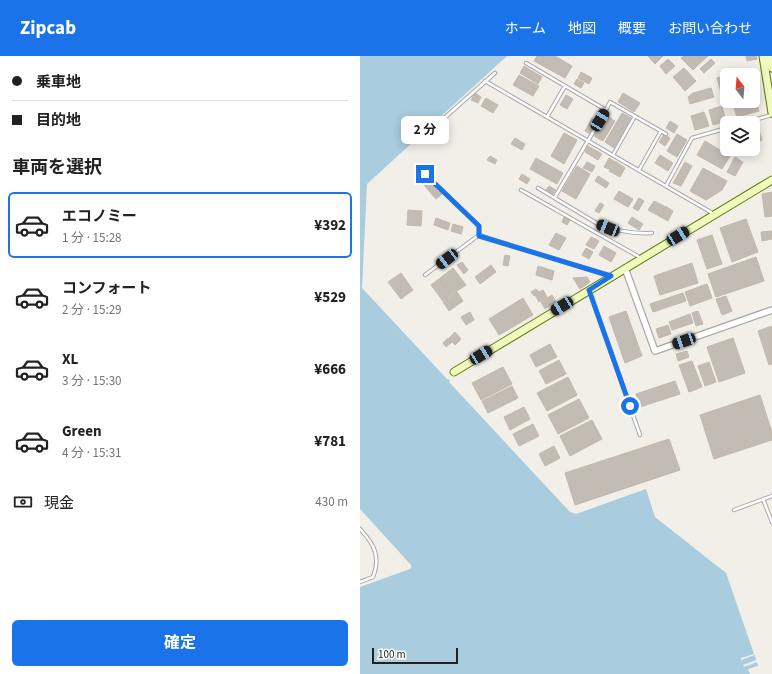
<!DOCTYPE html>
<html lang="ja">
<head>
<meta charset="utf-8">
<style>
  :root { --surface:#fff; --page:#f2f2f2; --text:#222; --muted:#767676; --line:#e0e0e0; --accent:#1a73e8 }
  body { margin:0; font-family:"Source Sans 3","Noto Sans JP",sans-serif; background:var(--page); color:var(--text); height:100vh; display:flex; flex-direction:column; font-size:15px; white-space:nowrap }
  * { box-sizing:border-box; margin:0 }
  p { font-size:13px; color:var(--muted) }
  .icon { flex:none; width:22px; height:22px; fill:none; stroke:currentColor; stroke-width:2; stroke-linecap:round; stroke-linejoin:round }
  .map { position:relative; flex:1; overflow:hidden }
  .side { display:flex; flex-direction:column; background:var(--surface); width:360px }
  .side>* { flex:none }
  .top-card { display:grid; align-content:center; height:88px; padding:0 12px; background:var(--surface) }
  .needle { width:26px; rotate:344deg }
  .buttons { position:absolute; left:360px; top:12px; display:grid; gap:8px }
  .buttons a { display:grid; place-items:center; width:40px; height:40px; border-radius:6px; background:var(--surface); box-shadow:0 2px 10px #0003; font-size:20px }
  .scale { position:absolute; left:12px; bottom:10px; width:86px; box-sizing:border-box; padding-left:4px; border:2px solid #212121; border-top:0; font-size:11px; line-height:14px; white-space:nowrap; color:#212121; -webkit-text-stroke:3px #fff; paint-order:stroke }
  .end { position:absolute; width:18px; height:18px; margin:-9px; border:5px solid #1a73e8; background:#fff; box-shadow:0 0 0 2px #fff }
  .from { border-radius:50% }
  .bubble { position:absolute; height:28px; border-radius:6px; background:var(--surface); box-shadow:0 2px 10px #0003; font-size:13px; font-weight:700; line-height:28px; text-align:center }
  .car { position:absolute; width:12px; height:24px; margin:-12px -6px; border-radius:5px; box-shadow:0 0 3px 1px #0007; background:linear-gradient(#222 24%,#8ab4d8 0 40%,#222 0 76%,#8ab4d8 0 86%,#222 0) }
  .top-card b { display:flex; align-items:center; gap:14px; height:38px; font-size:15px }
  .top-card b+b { border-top:1px solid var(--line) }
  .top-card i { width:10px; height:10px; background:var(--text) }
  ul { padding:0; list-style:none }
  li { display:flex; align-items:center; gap:12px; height:66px; margin:0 8px 6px; padding:0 4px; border:2px solid transparent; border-radius:6px }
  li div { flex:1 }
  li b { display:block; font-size:15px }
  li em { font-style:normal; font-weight:700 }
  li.selected { border-color:var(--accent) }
  li>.icon { width:36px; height:36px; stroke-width:1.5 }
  h2 { padding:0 12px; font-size:18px; line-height:48px }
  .pay { display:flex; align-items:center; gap:10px; height:44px; padding:0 12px; font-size:15px }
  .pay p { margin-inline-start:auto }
  .action { display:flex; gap:8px; margin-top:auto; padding:8px 12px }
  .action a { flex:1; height:46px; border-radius:6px; background:var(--accent); color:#fff; font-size:16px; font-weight:700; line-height:46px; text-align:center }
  header { display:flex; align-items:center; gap:24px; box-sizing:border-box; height:56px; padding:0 20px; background:var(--accent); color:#fff }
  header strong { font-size:19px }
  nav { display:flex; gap:22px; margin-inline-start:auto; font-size:14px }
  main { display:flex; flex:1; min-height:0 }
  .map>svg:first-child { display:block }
  .water { fill:#a9ccde }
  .building { fill:#c2bcb4; stroke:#c3b8aa }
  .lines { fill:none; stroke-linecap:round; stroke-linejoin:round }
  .lane-casing { stroke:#a8a8a8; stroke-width:4.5 }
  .street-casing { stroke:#a8a8a8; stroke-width:8 }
  .secondary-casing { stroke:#617a06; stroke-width:9 }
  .lane { stroke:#fff; stroke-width:2.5 }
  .street { stroke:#fff; stroke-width:5.5 }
  .secondary { stroke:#f0f9be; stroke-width:7 }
  .route { stroke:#1a73e8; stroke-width:5 }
</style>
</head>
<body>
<header>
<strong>Zipcab</strong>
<nav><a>ホーム</a><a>地図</a><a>概要</a><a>お問い合わせ</a></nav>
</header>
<main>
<section class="side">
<div class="top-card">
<b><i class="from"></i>乗車地</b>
<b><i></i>目的地</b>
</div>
<h2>車両を選択</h2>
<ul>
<li class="selected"><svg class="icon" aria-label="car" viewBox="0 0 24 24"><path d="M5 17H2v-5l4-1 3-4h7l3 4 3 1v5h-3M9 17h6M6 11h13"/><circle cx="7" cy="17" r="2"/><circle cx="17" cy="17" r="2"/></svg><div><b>エコノミー</b><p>1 分 · 15:28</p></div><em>¥392</em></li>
<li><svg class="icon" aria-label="car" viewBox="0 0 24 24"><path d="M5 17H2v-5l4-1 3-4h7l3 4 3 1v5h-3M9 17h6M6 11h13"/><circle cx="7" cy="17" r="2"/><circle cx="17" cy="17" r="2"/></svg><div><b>コンフォート</b><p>2 分 · 15:29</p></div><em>¥529</em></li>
<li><svg class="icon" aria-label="car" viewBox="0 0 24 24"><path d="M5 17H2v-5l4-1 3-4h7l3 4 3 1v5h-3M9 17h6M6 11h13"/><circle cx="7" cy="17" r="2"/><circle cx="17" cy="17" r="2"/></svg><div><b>XL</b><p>3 分 · 15:30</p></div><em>¥666</em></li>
<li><svg class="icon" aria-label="car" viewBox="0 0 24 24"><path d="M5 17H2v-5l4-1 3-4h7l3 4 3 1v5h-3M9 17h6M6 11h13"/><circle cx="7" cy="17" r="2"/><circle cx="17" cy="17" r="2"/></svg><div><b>Green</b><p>4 分 · 15:31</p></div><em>¥781</em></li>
</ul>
<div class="pay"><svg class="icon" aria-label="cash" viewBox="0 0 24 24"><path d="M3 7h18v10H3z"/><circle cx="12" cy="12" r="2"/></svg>現金<p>430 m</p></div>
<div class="action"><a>確定</a></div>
</section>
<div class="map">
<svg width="412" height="618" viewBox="0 0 412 618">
  <rect width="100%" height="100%" fill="#f1efe8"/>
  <path class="water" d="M0,0H147L7,128L2,232L87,323L90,324L89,326L210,456L216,458L286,433L295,461L366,517L394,598L381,602V604L395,599L396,604L383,609L384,611L397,606L398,610L388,613L390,618H0V531L50,513L51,512V509L0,453Z"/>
  <path class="building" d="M177,0H195L212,10L205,22L174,5Z
    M288,0H303L295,8Z
    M324,0H328L337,10L333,14L321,2Z
    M328,0H348L337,10Z
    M386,0H396L397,3L387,5Z
    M308,3L315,10L306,18L300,10Z
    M351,3L355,7L344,17L340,13Z
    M164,10L182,21L178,28L160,17Z
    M324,12L336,25L325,35L313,21Z
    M384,14L385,19H368Z
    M221,16L232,22L229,28L218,22Z
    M159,19L179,30L173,40L153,29Z
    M367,19V34L361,36L357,22Z
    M217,23L224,27L221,32L214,28Z
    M351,32L354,41L330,48L328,41L333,37Z
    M115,37L121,41L118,47L111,44Z
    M263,37L280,47L274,56L258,46Z
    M206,39L213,43L207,53L200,49Z
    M126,42L138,49L133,57L121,50Z
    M393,43H395L399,55L377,61L373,49L388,45H393Z
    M362,50L366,65L353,69L349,54Z
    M344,56L349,70L335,74L331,60Z
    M262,57L271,62L254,92L245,86Z
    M246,59L255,65L243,85L234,80Z
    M232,62L238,65L230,78L225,75Z
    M310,65L318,70L314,77L306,72Z
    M397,67L402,84L393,87V69Z
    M204,77L217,84L204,108L191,100Z
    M304,78L310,82L305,90L299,86Z
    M317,78L327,84L317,101L307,95Z
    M155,82L165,88L162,94L151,88Z
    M345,85L370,100L362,113L337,99Z
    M228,90L242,98L238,104L225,96Z
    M300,99L313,107L308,115L295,107Z
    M130,100L137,104L135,108L127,104Z
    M375,101L383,106L375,120L367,116Z
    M176,102L203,117L197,128L170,113Z
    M249,102L254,105L249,113L244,111Z
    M255,105L265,112L260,121L249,115Z
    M227,106L235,110L232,116L223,112Z
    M325,106L332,110L321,130L313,127Z
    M217,110L230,118L216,143L202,135Z
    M343,112L367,125L362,134L346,144L330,135Z
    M162,118L170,123L167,128L159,123Z
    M238,120L249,127L246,132L235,125Z
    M68,123L82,138L76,143L63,128Z
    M189,130L196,134L193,138L186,134Z
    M259,135L273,143L268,151L254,143Z
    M412,136V160L405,161L402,138Z
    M279,142L284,145L278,155L273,152Z
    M294,145L304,150L299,160L288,154Z
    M240,147L244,149L239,157L235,155Z
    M305,150L313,155L308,165L299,160Z
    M48,154L62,155L61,170L47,169Z
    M204,161L210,164L207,169L202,166Z
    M272,161L283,168L279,174L268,167Z
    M76,162L90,167L88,174L74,169Z
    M386,163L398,196L372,206L360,172Z
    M93,168L103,171L101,178L91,175Z
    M412,175V183L402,185L401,176Z
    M196,177L206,182L199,194L189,189Z
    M352,179L362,208L347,213L337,184Z
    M231,181L239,185L234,193L226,189Z
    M244,190L256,197L251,206L239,199Z
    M226,192L233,196L229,203L222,199Z
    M145,199L150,200L148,210L143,209Z
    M396,201L404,225L356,241L348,218Z
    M102,206L108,214L104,218L97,209Z
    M332,207L338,227L300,239L294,220Z
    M131,209L136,216L120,228L115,221Z
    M178,210L194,215L192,224L176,219Z
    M93,212L106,229L91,239L79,223Z
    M41,217L53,234L41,243L28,226Z
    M227,221L230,226L220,233L213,222Z
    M79,223L91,239L83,245L71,229Z
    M347,228L352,242L330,250L325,236Z
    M176,233L179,236L183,234L187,241L179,246L175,239L174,240L171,236Z
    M97,236L103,245L89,255L83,246Z
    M323,237L326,245L293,256L290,248Z
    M192,239L196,246L185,253L181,246Z
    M366,240L372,255L362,259L356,243Z
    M163,242L173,259L139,279L129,263Z
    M266,255L282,300L265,307L249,261Z
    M338,255L343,268L336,270L332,257Z
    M110,256L114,264L106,269L101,261Z
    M330,258L333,267L312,274L309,266Z
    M308,269L311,278L299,282L296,273Z
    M412,270V308L409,309L398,275Z
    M95,276L101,283L95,289L89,282Z
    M88,282L92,286L86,291L83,287Z
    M373,282L385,317L359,326L347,291Z
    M190,288L197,301L176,311L170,299Z
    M327,295L329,301L318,305L316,298Z
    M199,304L206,318L186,328L179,315Z
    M332,305L342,331L329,336L319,309Z
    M349,306L356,326L345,330L338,310Z
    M143,311L152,328L121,344L112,327Z
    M208,321L217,339L187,355L177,337Z
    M315,325L320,338L280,351L276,338Z
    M152,330L158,342L128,357L122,345Z
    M400,339L412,376V384L354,403L340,359Z
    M219,343L229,362L198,378L188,359Z
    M164,351L170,363L150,374L144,361Z
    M232,364L242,383L210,400L200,380Z
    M173,368L179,380L159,390L153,378Z
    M309,383L320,414L215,449L205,417Z
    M194,390L200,402L185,410L179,398Z"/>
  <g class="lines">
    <defs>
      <path id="lane" d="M166,7L246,54L250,46L306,78
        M125,25L354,158
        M187,61L205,30
        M383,67L412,59
        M73,72L135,17
        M253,99L275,60
        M279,114L301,75
        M65,118L119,170V179L249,220
        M306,130L332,82L367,72
        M178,132L238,168C256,175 272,178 292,177
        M161,134L281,202
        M195,141L246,54
        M65,219L119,179
        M229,234L280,379
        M403,443L412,466
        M374,454L412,440
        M0,473C14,488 21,500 13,521L0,526"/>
      <path id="street" d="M265,212L295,295L412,254"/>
      <path id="secondary" d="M403,0L412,57
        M410,0L412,12
        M94,316L412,124"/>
    </defs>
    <use href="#lane" class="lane-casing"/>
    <use href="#street" class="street-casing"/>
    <use href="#secondary" class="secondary-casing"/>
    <use href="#lane" class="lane"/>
    <use href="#street" class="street"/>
    <use href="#secondary" class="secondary"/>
  </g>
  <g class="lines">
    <path class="route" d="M65,118L119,170V180L251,220L229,234L270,350"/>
  </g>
</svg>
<div class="buttons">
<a><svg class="needle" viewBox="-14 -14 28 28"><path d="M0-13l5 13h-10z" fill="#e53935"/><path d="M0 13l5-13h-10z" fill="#767676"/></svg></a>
<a><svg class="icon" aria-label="layers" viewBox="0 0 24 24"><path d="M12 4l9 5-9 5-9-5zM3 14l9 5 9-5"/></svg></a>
</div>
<div class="scale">100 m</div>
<i class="end from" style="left:270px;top:350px"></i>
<i class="end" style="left:65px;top:118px"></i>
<div class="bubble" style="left:41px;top:60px;width:48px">2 分</div>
<i class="car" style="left:240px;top:64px;rotate:31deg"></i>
<i class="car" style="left:248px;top:172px;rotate:292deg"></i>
<i class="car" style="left:318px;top:180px;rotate:59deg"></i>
<i class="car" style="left:87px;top:203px;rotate:233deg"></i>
<i class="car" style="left:202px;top:250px;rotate:239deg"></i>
<i class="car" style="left:324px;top:285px;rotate:251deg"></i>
<i class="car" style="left:121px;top:299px;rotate:59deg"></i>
</div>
</main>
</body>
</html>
